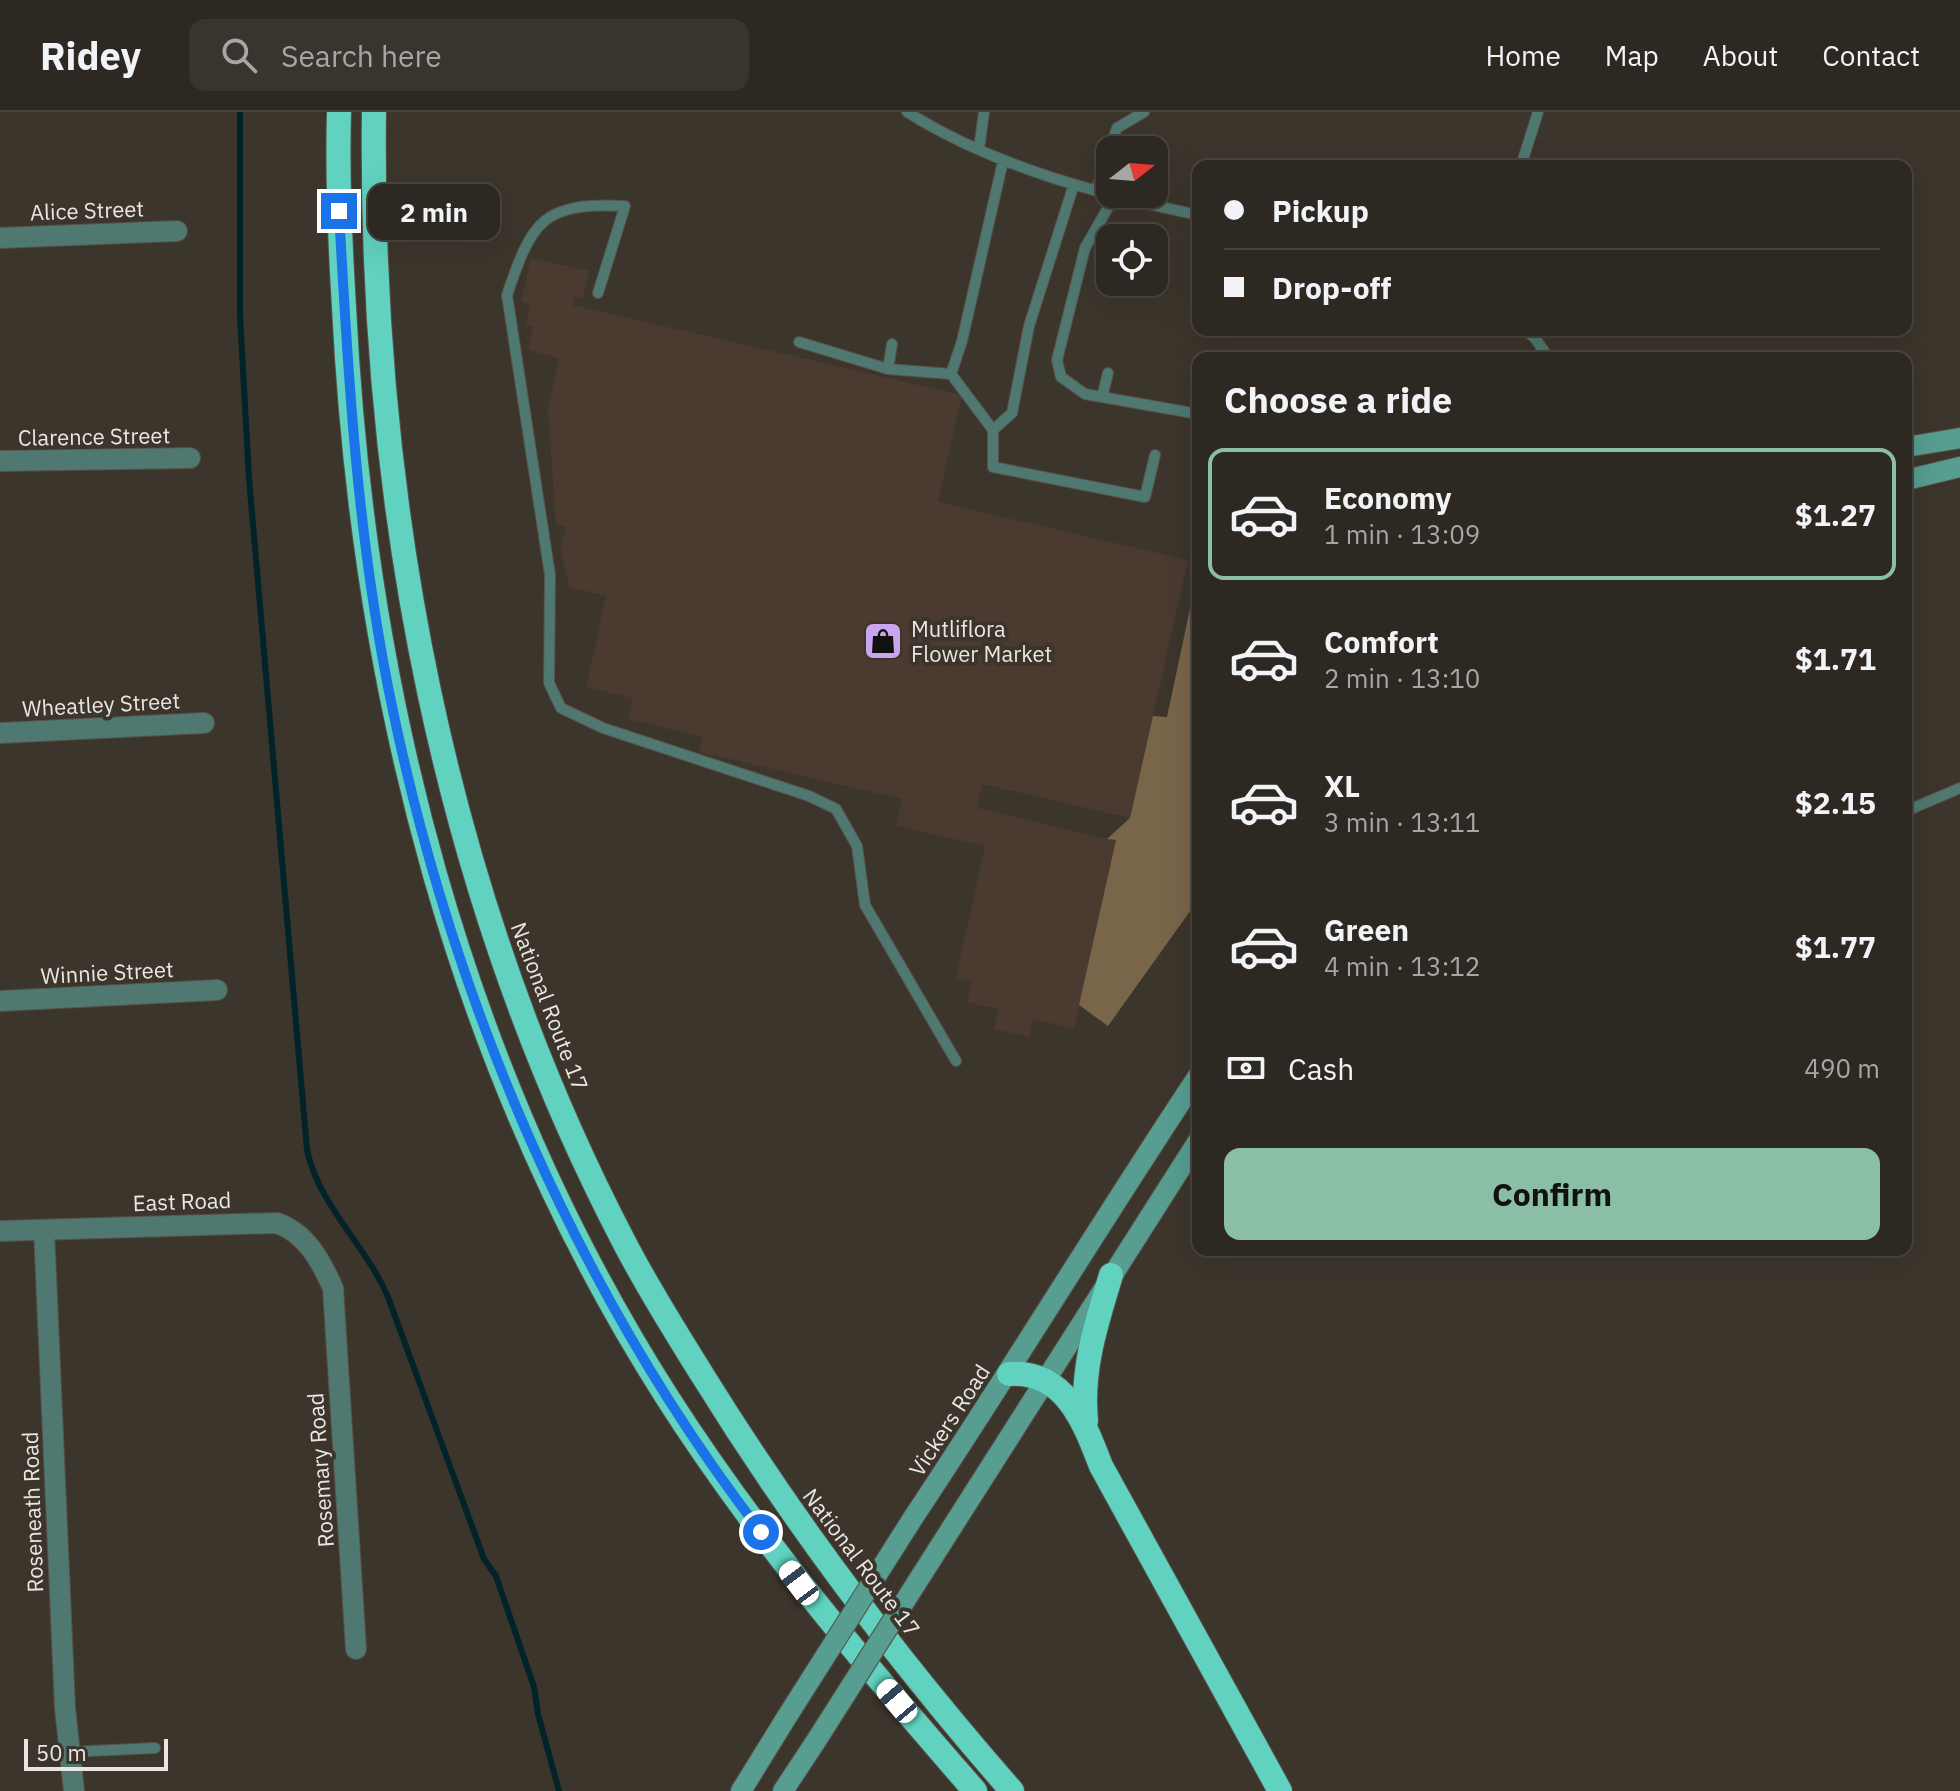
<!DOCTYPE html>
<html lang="en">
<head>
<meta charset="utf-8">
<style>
  :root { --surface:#2d2821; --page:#39342e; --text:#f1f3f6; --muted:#a7a6a5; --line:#48443f; --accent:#8abfa5 }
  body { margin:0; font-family:"IBM Plex Sans",sans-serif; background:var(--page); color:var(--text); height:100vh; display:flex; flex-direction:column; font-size:30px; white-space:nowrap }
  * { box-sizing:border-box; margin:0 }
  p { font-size:26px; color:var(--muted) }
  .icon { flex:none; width:44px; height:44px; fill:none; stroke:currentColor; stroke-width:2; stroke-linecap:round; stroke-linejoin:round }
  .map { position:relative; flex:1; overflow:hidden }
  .side { position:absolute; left:1192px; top:240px; width:720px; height:904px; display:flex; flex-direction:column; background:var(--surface); border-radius:16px; box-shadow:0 8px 32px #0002,0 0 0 2px var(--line) }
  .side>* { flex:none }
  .top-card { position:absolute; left:1192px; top:48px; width:720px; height:176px; border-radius:16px; box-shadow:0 8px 32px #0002,0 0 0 2px var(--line); display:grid; align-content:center; height:176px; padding:0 32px; background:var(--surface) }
  .needle { width:52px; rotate:73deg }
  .controls { position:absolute; left:1096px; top:24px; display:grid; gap:16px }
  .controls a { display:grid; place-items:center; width:72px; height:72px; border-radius:16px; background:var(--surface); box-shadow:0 8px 32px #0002,0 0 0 2px var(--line); font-size:40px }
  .scale { position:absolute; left:24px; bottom:20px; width:144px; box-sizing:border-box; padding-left:8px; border:4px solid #ebe6e1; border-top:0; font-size:22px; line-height:28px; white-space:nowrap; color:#ebe6e1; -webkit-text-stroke:6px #3c352c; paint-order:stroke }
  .end { position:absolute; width:36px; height:36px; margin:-18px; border:10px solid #1a73e8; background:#fff; box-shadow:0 0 0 4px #fff }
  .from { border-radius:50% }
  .bubble { position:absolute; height:56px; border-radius:16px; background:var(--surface); box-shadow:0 8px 32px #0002,0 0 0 2px var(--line); font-size:26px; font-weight:800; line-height:56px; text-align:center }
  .car { position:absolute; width:24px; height:48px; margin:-24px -12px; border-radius:10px; box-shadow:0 0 6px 2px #0007; background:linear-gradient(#fff 24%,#345 0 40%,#fff 0 76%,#345 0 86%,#fff 0) }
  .top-card b { display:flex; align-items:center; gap:28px; height:76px; font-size:30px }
  .top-card b+b { border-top:2px solid var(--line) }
  .top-card i { width:20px; height:20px; background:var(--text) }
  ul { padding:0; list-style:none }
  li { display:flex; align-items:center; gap:24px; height:132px; margin:0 16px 12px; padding:0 16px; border:4px solid transparent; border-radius:16px }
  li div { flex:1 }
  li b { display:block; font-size:30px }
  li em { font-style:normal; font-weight:800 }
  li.on { border-color:var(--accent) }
  li>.icon { width:72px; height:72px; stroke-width:1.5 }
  h2 { padding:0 32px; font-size:36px; line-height:96px }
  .pay { display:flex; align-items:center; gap:20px; height:88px; padding:0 32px; font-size:30px }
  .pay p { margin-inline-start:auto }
  .action { display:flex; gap:16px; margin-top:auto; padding:16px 32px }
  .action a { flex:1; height:92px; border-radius:16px; background:var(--accent); color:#111; font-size:32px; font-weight:800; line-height:92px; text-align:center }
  header { display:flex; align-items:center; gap:48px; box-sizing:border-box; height:112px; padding:0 40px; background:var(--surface); border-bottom:2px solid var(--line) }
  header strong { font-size:38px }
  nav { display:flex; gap:44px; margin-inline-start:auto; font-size:28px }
  .search { width:560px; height:72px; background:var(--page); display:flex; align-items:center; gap:20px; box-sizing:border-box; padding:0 28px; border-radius:16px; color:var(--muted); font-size:30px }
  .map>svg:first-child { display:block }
  .commercial { fill:#4b3a30 }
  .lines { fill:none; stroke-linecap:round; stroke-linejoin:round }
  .stream { stroke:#022327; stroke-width:6 }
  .building { fill:#79654a }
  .service-casing { stroke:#585149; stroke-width:12 }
  .minor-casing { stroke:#585149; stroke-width:22 }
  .secondary-casing { stroke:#585149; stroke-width:22 }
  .motorway-casing { stroke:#585149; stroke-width:26 }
  .service { stroke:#4e7870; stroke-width:10 }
  .minor { stroke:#4e7870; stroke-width:20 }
  .secondary { stroke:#579d90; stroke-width:20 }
  .motorway { stroke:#60d2bf; stroke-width:24 }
  .secondary-bridge-casing { stroke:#585149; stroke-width:22; stroke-linecap:butt }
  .secondary-bridge { stroke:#579d90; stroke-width:20 }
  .route { stroke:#1a73e8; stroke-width:10 }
  .labels { text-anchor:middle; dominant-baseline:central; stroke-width:8; stroke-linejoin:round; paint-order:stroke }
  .street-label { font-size:22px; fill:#ebe6e1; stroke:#3c352c }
  .poi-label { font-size:22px; fill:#ebe6e1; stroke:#3c352c; text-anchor:start }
</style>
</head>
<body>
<header>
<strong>Ridey</strong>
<div class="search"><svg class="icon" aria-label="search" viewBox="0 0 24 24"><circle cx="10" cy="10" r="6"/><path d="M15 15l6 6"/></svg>Search here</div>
<nav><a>Home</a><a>Map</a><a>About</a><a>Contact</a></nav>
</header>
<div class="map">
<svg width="1960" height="1679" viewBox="0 0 1960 1679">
  <rect width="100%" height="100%" fill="#3c352c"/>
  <path class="commercial" d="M531,146L589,159L583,186L574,184L572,193L962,283L938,390L1188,448L1130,706L982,672L977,696L1116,729L1074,917L1033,907L1029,925L994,917L998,897L967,890L972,870L956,866L985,734L896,714L902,687L699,640L702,625L628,607L633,586L586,575L606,484L569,475L561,435L566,415L556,413L548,297L559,246L528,238L533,215L526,213L530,192L521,190Z"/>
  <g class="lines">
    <path class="stream" d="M240,0V203L249,366L307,1038C319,1094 366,1133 388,1185L484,1447L496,1464L534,1575L538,1602L559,1679"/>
  </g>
  <path class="building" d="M1191,492L1198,493V788L1108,914L1079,893L1116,728L1107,727L1130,706L1153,604L1167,605Z"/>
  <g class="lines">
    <defs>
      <path id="service" d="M907,0C995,55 1098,82 1198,103
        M979,37L984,0
        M1521,54L1538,0
        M1096,79L1117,16L1144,0
        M1114,85L1085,136L1057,248L1061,265L1085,282L1198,302
        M598,181L625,94C542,90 532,109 507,183L550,463L549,571L561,596L603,616L809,684L836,697L857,734L865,793L956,949
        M1524,218L1534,225L1549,246
        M799,230L888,257L951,262
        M888,257L892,232
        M951,262L993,318V355L1145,385L1155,343
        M951,262L962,229L1003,49
        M1102,285L1108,261
        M993,318L1012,301L1029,214L1074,72
        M1906,699L1960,676
        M70,1640L155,1636"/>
      <path id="minor" d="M0,126L177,119
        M0,349L190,346
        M0,621L204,611
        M0,889L217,878
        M44,1118L65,1596L74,1679
        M0,1119L277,1111C306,1121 321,1149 333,1176L356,1537"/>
      <path id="secondary" d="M1906,335L1960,326
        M1906,368L1960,355
        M913,1406C1010,1260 1101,1110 1198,964
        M940,1434L1198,1029
        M741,1679L788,1603
        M783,1679L816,1629"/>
      <path id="motorway" d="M339,0C337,65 340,130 344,195C363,578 459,959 667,1285C757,1426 865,1553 975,1679
        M374,0C369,388 443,782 623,1128C647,1175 675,1219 703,1264C794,1411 898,1549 1012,1679
        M1009,1262C1065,1258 1084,1310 1101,1354L1280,1679
        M1086,1309C1081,1257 1096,1213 1111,1163"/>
    </defs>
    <use href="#service" class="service-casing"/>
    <use href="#minor" class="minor-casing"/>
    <use href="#secondary" class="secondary-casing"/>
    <use href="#motorway" class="motorway-casing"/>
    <use href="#service" class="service"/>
    <use href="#minor" class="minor"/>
    <use href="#secondary" class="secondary"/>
    <use href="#motorway" class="motorway"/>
    <defs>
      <path id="secondary-bridge" d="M788,1603L913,1406
        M816,1629L940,1434"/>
    </defs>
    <use href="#secondary-bridge" class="secondary-bridge-casing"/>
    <use href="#secondary-bridge" class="secondary-bridge"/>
  </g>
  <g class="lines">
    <path class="route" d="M339,99C348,267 358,435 393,599C455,894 577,1180 761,1420"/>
  </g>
  <defs>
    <symbol id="shop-square" viewBox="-11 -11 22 22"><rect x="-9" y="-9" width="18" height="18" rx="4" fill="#c9a5ee" stroke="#3c352c"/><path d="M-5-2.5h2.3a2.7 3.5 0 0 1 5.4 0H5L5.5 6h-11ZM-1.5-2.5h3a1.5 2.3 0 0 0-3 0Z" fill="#111"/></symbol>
  </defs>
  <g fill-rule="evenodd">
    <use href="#shop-square" x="861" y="507" width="44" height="44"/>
  </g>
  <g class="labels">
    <g class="street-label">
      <text transform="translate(87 98) rotate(-2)">Alice Street</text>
      <text transform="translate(94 324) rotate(-1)">Clarence Street</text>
      <text transform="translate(101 592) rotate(-3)">Wheatley Street</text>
      <text transform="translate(107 860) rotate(-3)">Winnie Street</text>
      <text transform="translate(550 894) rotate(69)">National Route 17</text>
      <text transform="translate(182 1089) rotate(-2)">East Road</text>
      <text transform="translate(949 1308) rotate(-57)">Vickers Road</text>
      <text transform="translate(320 1358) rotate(-94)">Rosemary Road</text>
      <text transform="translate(32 1400) rotate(-92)">Roseneath Road</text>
      <text transform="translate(862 1450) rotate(53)">National Route 17</text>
    </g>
    <g class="poi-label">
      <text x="911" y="516">Mutliflora<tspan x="911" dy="25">Flower Market</tspan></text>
    </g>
  </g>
</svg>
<div class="controls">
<a><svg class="needle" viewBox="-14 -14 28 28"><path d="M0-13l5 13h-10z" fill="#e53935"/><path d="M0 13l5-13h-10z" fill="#a7a6a5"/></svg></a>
<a><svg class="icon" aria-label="locate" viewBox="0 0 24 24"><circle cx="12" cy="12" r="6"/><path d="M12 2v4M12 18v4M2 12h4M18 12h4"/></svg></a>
</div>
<div class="scale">50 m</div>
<i class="end from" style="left:761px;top:1420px"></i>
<i class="end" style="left:339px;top:99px"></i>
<div class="bubble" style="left:368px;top:72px;width:132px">2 min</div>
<i class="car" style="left:799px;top:1471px;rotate:323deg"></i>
<i class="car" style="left:897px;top:1589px;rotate:320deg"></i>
<div class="top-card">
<b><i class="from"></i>Pickup</b>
<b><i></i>Drop-off</b>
</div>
<section class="side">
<h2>Choose a ride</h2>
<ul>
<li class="on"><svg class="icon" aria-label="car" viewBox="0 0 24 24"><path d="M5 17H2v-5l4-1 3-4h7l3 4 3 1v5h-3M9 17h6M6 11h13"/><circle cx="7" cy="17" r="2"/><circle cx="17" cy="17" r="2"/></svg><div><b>Economy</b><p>1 min · 13:09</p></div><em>$1.27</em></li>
<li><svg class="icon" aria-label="car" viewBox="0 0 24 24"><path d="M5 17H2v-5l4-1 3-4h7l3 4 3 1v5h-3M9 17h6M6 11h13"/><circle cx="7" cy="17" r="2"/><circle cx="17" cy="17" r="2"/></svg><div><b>Comfort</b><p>2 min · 13:10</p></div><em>$1.71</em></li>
<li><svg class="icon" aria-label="car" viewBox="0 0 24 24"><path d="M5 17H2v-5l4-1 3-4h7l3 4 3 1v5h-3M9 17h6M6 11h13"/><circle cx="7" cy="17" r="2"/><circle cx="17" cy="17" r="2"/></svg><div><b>XL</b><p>3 min · 13:11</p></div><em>$2.15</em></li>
<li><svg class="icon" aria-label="car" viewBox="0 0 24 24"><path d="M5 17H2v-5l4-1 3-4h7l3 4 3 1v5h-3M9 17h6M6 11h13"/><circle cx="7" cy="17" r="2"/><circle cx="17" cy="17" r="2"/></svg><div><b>Green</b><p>4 min · 13:12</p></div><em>$1.77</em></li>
</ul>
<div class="pay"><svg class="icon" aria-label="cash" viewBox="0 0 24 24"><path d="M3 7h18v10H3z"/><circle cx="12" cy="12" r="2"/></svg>Cash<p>490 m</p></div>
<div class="action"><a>Confirm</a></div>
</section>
</div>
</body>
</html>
